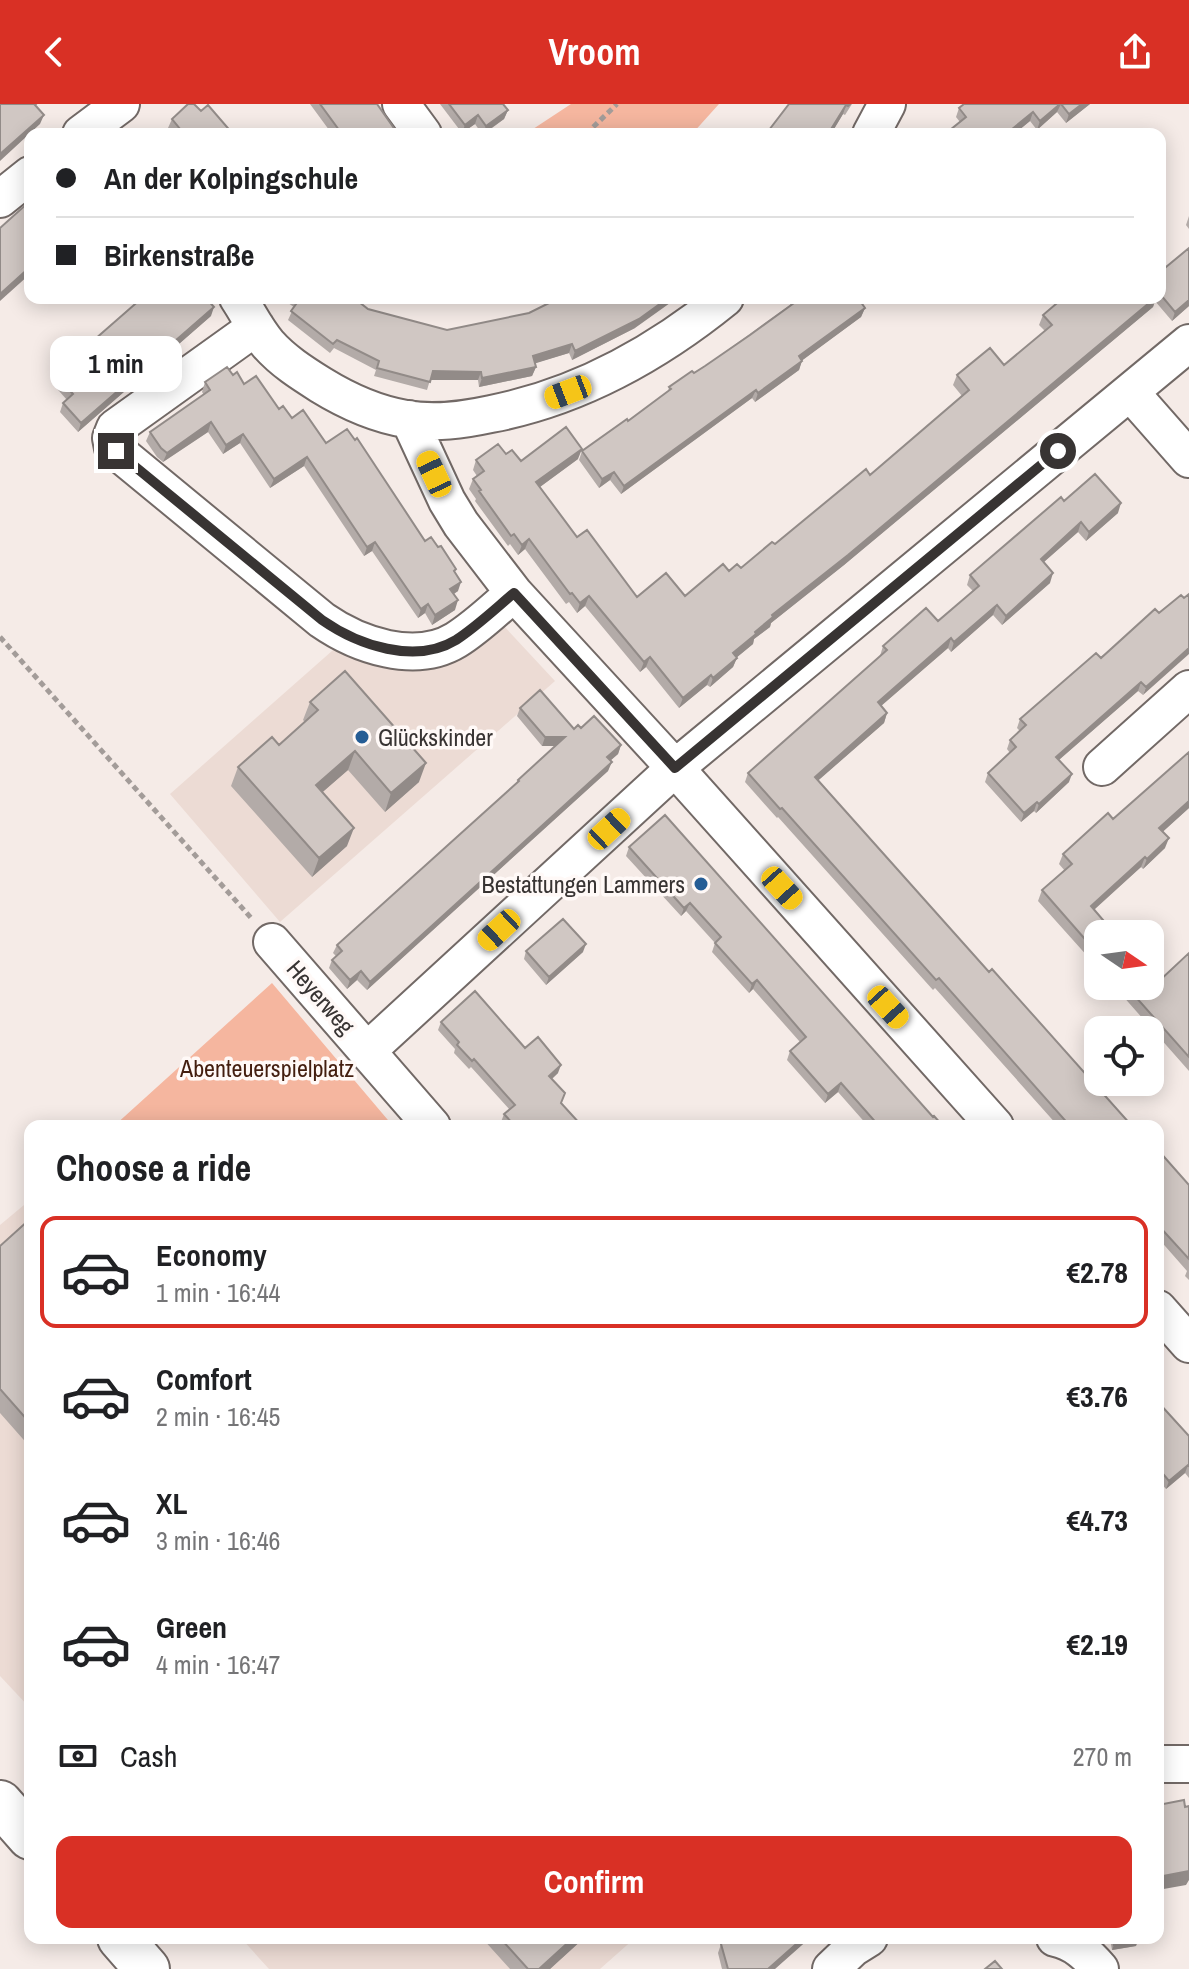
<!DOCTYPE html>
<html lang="en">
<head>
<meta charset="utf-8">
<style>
  :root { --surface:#fff; --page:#f6f6f6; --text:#202124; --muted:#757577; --line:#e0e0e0; --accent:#d93025 }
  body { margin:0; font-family:"Archivo Narrow",sans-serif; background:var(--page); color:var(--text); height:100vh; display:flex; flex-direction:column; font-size:30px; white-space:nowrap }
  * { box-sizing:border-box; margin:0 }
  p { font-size:26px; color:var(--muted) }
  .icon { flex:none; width:44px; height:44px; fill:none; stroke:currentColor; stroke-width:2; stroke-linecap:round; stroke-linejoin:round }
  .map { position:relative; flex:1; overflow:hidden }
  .panel { position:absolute; left:24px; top:1016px; width:1140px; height:824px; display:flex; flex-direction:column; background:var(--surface); border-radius:16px; box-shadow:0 4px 20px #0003 }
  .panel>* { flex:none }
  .hud { position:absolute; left:24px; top:24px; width:1142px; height:176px; border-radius:16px; box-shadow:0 4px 20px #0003; display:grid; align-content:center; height:176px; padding:0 32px; background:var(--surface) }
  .needle { width:52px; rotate:103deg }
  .fabs { position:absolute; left:1084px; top:816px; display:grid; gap:16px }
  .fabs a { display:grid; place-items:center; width:80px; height:80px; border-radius:16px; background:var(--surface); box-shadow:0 4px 20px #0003; font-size:40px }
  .end { position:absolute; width:36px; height:36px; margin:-18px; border:10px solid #383433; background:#fff; box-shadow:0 0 0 4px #fff }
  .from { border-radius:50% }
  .bubble { position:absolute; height:56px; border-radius:16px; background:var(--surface); box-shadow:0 4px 20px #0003; font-size:26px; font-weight:800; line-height:56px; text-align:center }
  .car { position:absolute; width:24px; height:48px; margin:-24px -12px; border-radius:10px; box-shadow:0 0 6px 2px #0007; background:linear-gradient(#f5c518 24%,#345 0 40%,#f5c518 0 76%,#345 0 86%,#f5c518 0) }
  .hud b { display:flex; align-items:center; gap:28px; height:76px; font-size:30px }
  .hud b+b { border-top:2px solid var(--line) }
  .hud i { width:20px; height:20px; background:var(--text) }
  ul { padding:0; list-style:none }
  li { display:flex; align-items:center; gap:24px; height:112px; margin:0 16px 12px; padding:0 16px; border:4px solid transparent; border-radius:16px }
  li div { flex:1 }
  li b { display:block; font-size:30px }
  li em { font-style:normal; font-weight:800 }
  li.current { border-color:var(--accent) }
  li>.icon { width:72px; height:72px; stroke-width:1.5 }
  h2 { padding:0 32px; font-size:36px; line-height:96px }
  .pay { display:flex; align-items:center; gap:20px; height:88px; padding:0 32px; font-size:30px }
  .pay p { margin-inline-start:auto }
  .primary-button { display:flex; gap:16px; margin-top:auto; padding:16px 32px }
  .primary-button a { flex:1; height:92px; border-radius:16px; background:var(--accent); color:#fff; font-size:32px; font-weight:800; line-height:92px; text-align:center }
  header { display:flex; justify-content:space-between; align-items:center; height:104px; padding:0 32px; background:var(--accent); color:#fff; font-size:36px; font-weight:800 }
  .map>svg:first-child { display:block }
  .built { fill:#ecdbd4 }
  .green { fill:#f5b69f }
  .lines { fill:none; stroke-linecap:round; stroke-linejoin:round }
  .minor-casing { stroke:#726966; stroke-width:40 }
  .major-casing { stroke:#726966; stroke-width:48 }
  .path { stroke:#a39c99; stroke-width:5; stroke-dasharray:6 4; stroke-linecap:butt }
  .minor { stroke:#fff; stroke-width:36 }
  .major { stroke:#fff; stroke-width:44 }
  .wall { fill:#b3aba8 }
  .shaded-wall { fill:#928b88 }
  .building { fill:#d0c7c3; stroke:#928b88; stroke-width:2 }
  .route { stroke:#383433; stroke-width:10 }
  .poi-dot { fill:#255d95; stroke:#fff9f7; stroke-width:3 }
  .labels { text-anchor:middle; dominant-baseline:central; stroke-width:7; stroke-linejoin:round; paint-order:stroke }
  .poi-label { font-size:24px; fill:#383433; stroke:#fff9f7; text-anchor:start }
  .street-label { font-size:24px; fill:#383433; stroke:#fff9f7 }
  .park-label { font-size:24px; fill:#431e0f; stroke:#fff9f7 }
</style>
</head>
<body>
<header><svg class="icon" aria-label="back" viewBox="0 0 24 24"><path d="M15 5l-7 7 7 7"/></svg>Vroom<svg class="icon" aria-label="share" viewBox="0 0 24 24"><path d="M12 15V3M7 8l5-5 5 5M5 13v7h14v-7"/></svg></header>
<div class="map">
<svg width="1189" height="1865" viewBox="0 0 1189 1865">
  <rect width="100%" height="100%" fill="#f5ebe7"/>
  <path class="built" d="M502,520L555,577L280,818L170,690L341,539Z
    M30,1096V1604L0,1572V1121Z
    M241,1834H635L600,1865H269Z"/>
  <path class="green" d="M571,0H719L692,30H522L530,27Z
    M272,879L393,1022H114Z"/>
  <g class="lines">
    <defs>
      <path id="minor" d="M401,0L423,30
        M81,30L121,0
        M871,30L887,0
        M0,95L30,71
        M238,194C248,209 256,226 268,240C283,257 302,269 321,281C347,297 376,310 406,315C435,320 463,316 491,310C579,293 656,250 725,194
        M256,223L115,324L111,334L113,344L322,516C358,541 415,561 456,536C477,523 495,505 514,489
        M1130,288L1189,355
        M409,315L447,397L461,420L514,489L675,664L995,1022
        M1102,663L1189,585
        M272,838L432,1022
        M367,947L675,664L1189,239
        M1158,1205L1189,1240
        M1158,1660H1189
        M1055,1834C1074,1838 1087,1850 1100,1865
        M831,1865L853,1844L869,1834"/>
      <path id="major" d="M0,1699L30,1733
        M120,1834L147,1865"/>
    </defs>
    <use href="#minor" class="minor-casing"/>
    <use href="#major" class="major-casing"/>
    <path class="path" d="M586,30L617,0
      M0,533L253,816"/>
    <use href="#minor" class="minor"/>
    <use href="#major" class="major"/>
  </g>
  <path class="wall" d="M310,0H377L398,30H332Z
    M440,0H503L508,6L504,15L484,30H482L475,20L462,29Z
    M789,0H852L845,11L843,10L831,30H766Z
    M964,0H1090L1066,19L1057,8L1037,26L1030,17L1014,30H945L960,18L956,13L959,4Z
    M201,7L233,30H174L168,24L172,15Z
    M1189,112V125L1186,121Z
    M1160,168L1189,202L1172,217L1155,197L1153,203L844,461L771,519L770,523L754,535L753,540L737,553L733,563L710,583L707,581L679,604L646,563L640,568L585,502L577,509L569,498L566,500L525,445L518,451L510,440L508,442L475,397L476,395L469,385L473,375L477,372L473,366L476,356L506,350L521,357L578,355L540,383L577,433L637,493L685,492L729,467L741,464L775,440L870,371L962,292L953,281L957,271L1004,261L1045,227L1039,221L1043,211L1063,194H1160Z
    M286,194H354L368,205L447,226L635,224L572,256L569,249L535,259L536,263L532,272L479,283L478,276H430L427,286L374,272L376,266L334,244L330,249L288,216L294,203L285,197Z
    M795,194H866L860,198L865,204L861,213L802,256L799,266L755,298L752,294L621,390L610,376L599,384L579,356L582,347L628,317L668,288L669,283L705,262L790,201L792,196Z
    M211,212L78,328L60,308L63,299L67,296L52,279L55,270Z
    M233,271L326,339L425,437L455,469L458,487L454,490L455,506L432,521L425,509L418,514L372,447L364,452L304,362L270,384L240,339L223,350L208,328L163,358L157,353L146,337L150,328L204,291L202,288L205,278Z
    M1064,397L1118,409L1086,437L1078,428L1044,458L1050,479L1002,521L993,511L951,548L948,544L881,602L887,609L884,619L818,676L989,868L1132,1022H1058L935,884L933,886L778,713L777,714L745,678L748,669L880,552L883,542L938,517L973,487L967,481L970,471Z
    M1181,491L1143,591L1138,587L1059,656L1069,678L1036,709L1034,707L1021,718L985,678L988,669L1010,649L1007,645L1010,636L1020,627L1017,624L1020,615Z
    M310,598L419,678L385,708L348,666L322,688L347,742L312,773L231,682L238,663L279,641L305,618L303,616Z
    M520,604L574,625L581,624L621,641L618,650L610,657L608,667L367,886L357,876L347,885L329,864L332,856L336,852L333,849L337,841L516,680L518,676L555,642H542L517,612Z
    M1189,648V704L1163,727L1165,744L1143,765L1141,763L1094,806L1098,830V864L1038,797L1042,786L1065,767L1059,760L1063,750L1113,715Z
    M629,743L933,1013L943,1022H868L838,988L825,999L787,956L790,947L800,938L753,885L749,889L712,848L715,839L686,807L681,812L626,752Z
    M526,847L583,848L546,881L524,855Z
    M1189,849V967L1114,882H1150L1158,878Z
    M441,918L525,944L558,969L552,975L561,999L582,1022H505L501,1018L504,1010L510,1006L471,963L469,965L454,949L455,945L438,926Z
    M1158,1046L1189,1081V1176L1185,1172L1187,1167L1158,1134Z
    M30,1115V1343L0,1309V1142Z
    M1158,1298L1189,1332V1374L1185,1369L1166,1385L1158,1376Z
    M482,1834H584L550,1865H510Z
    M1110,1834H1137L1136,1842L1112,1846Z
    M721,1840L775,1865H722L718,1849Z"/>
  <path class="shaded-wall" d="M1061,0L1057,8L1037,26L1040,17Z
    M1082,0H1090L1066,19L1069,10Z
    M846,1L843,10L831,30H828Z
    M508,6L504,15L483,30L486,22Z
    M1033,8L1030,17L1014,30H1006Z
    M44,11L40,20L0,57V50Z
    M478,11L475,20L462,29L465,21Z
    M30,163V170L0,197V190Z
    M668,194H677L635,224L572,256L575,247Z
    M1156,194L1153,203L844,461L771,519L770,523L754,535L753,540L730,559L733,549L772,511Z
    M1189,196V202L1172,217L1175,208Z
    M214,203L211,212L78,328L81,319Z
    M865,204L861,213L796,261L799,252Z
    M572,240L569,249L530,261L533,252Z
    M802,257L799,266L755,298L758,289Z
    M536,263L532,272L479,283L482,274Z
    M433,267L481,268L478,276H429Z
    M756,286L752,294L621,390L624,382Z
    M211,318L208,328L163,358L167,349Z
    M243,330L240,339L223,350L226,341Z
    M582,345L578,355L533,388L536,378Z
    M307,353L304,362L270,384L274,375Z
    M614,368L610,376L599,384L602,375Z
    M1121,399L1118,409L1086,437L1089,428Z
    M1081,418L1078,428L1037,464L1041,455Z
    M529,435L525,445L518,451L522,441Z
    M375,438L372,447L364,452L367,443Z
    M1053,469L1050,479L1002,521L1006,512Z
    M461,478L458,487L447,494L450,485Z
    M589,492L585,502L577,509L580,499Z
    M458,496L455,506L432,521L435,511Z
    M428,500L425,509L418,514L421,505Z
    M997,501L993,511L951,548L954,538Z
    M951,534L948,544L874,608L878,598Z
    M1189,544V550L1143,591L1146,583Z
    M650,553L646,563L640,568L644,558Z
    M737,554L733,563L710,583L713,574Z
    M711,571L707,581L679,604L683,594Z
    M1141,578L1138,587L1053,661L1056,653Z
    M887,609L884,619L812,682L815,673Z
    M545,633H565L562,642H542Z
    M621,641L618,650L604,662L607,653Z
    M355,647L348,666L309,700L316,681Z
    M612,658L608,667L367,886L370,878Z
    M426,659L419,678L385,708L391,689Z
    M1072,670L1069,678L1036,709L1039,700Z
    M1189,697V704L1156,734L1159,724Z
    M1037,698L1034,707L1021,718L1024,709Z
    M354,724L347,742L312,773L319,754Z
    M1169,734L1165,744L1143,765L1147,755Z
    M1145,753L1141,763L1087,812L1091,802Z
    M690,799L686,807L681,812L684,804Z
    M586,840L583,848L546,881L549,873Z
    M361,867L357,876L347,885L350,876Z
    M757,876L753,885L749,889L752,880Z
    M561,961L558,969L546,980L549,972Z
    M841,979L838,988L825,999L828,990Z
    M1188,1361L1185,1369L1166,1385L1169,1377Z
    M1189,1767V1776L1186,1781L1158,1786V1773Z
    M573,1834H584L550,1865H539Z
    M803,1834H810L775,1865H768Z
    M1138,1837L1136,1842L1112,1846L1114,1841Z"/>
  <path class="building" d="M0,0H36L35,1L44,11L0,50Z
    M188,0H194L201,7L208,1L233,30H175L180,25L172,15Z
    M320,0H377L398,30H342Z
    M449,0H503L508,6L486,22L478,11L465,21Z
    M789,0H850L848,2L846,1L828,30H766Z
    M964,0H1060L1040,17L1033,8L1006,30H945L966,13L959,4Z
    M1061,0H1082L1069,10Z
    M30,97V163L0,190V124Z
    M1189,144V196L1175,208L1160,190V168Z
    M142,194H206L214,203L81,319L63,299L73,290L55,270Z
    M296,194H354L368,205L447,226L529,209L559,194H668L639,215L575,247L572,240L533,252L536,263L482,274L481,268L433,267L430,278L377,264L379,257L337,236L333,240L291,207L299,196Z
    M795,194H858L865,204L799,252L802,257L758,289L756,286L624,382L614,368L602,375L582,347L627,315L628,317L671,285L669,283L692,267L694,269L705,262L750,231L794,199L792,196Z
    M1063,194H1155L848,451L772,511L773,513L755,528L756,530L733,549L737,554L713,574L711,571L683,594L650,553L644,558L589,492L580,499L572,489L570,490L529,435L522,441L514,430L511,432L479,387L481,386L473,375L484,367L476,356L498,340L506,350L512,346L521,357L566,323L582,345L536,378L577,433L587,426L637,493L666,469L685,492L723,460L729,467L737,460L741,464L772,438L775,440L866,365L870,371L969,286L957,271L990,244L1004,261L1052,221L1043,211Z
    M227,263L233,271L237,268L244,280L256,272L279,305L283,302L292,314L303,306L326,339L347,325L355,336L357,334L425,437L431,433L438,443L441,442L456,465L454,467L461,478L450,485L458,496L435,511L428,500L421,505L375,438L367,443L307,353L274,375L243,330L226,341L211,318L167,349L161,344L150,328L210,286L205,278Z
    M1095,370L1121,399L1089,428L1081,418L1041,455L1053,469L1006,512L997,501L954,538L951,534L878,598L887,609L815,673L989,868L992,865L1132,1022H1070L939,874L936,876L782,704L780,705L748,669L887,546L883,542L926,504L938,517L979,482L970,471L1061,393L1064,397Z
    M1189,490V544L1146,583L1141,578L1056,653L1072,670L1039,700L1037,698L1024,709L988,669L1016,643L1010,636L1026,621L1020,615L1096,549L1101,554L1155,505L1159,509L1181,491L1184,494Z
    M345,567L426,659L391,689L355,647L316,681L354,724L319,754L238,663L272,633L279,641L318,606L310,598Z
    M540,586L574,625L578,621L581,624L594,612L621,641L607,653L612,658L370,878L361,867L350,876L332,856L342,847L337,841L519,677L518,676L565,633H545L520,604Z
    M1189,648V697L1159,724L1169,734L1147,755L1145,753L1091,802L1115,830H1098V850L1042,786L1072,760L1063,750L1108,709L1113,715Z
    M665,711L933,1013L934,1012L943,1022H879L841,979L828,990L790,947L806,933L757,876L752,880L715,839L721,833L690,799L684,804L629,743Z
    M563,815L586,840L549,873L526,847Z
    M1189,849V953L1126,882H1150V869L1158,878Z
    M475,887L525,944L538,933L561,961L549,972L565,989L561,999L582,1022H515L504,1010L515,1001L474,955L472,957L457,941L459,938L441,918Z
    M1158,1046L1189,1081V1155L1158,1121Z
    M30,1115V1319L0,1285V1142Z
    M1158,1298L1189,1332V1362L1188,1361L1169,1377L1158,1364Z
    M1184,1696L1185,1703L1189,1702V1767L1158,1773V1701Z
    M500,1834H573L539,1865H528Z
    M728,1834H803L768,1865H728L721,1840Z
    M1113,1834H1137L1138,1837L1114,1841Z
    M995,1857L1002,1865H985Z"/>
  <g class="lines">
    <path class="route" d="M116,347L322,516C358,541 415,561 456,536C476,523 495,505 514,489L675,664L1058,347"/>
  </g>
  <g class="poi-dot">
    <circle cx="362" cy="633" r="8"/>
    <circle cx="701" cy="780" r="8"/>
  </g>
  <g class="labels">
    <g class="poi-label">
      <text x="378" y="633">Glückskinder</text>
      <text x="685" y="780" text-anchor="end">Bestattungen Lammers</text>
    </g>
    <g class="street-label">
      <text transform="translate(321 893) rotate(49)">Heyerweg</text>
    </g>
    <g class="park-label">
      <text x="267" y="964">Abenteuerspielplatz</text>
    </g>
  </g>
</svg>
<div class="fabs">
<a><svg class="needle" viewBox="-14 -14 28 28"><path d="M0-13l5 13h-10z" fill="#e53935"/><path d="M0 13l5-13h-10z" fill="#757577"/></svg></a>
<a><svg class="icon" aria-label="locate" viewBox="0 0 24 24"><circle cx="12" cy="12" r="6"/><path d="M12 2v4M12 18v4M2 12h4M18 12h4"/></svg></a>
</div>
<i class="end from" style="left:1058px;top:347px"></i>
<i class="end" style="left:116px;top:347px"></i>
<div class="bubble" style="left:50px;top:232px;width:132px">1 min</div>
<i class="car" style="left:568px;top:288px;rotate:249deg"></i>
<i class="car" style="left:434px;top:370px;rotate:335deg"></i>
<i class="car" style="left:609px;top:725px;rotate:47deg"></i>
<i class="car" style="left:782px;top:784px;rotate:138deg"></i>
<i class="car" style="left:499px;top:826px;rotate:227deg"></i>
<i class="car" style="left:888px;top:903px;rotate:138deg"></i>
<div class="hud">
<b><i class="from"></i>An der Kolpingschule</b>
<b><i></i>Birkenstraße</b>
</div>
<section class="panel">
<h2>Choose a ride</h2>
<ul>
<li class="current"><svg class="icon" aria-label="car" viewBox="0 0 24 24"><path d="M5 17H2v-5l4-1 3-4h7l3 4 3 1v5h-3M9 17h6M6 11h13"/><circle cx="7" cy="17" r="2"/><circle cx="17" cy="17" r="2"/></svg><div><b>Economy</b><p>1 min · 16:44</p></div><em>€2.78</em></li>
<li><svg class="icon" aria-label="car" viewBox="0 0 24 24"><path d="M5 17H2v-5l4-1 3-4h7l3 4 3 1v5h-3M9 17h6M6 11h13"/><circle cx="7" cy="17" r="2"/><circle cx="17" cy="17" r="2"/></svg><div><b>Comfort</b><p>2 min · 16:45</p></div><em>€3.76</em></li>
<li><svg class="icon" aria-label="car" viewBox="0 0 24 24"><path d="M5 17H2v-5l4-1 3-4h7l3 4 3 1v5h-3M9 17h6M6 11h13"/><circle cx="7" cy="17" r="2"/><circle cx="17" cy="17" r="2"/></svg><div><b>XL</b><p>3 min · 16:46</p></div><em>€4.73</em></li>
<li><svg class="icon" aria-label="car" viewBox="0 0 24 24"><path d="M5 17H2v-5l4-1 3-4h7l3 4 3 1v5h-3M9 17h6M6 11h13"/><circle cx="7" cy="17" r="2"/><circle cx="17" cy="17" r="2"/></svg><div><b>Green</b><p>4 min · 16:47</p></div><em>€2.19</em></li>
</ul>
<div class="pay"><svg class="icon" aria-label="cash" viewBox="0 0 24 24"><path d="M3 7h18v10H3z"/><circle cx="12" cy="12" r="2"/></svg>Cash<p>270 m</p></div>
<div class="primary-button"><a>Confirm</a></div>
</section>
</div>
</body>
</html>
